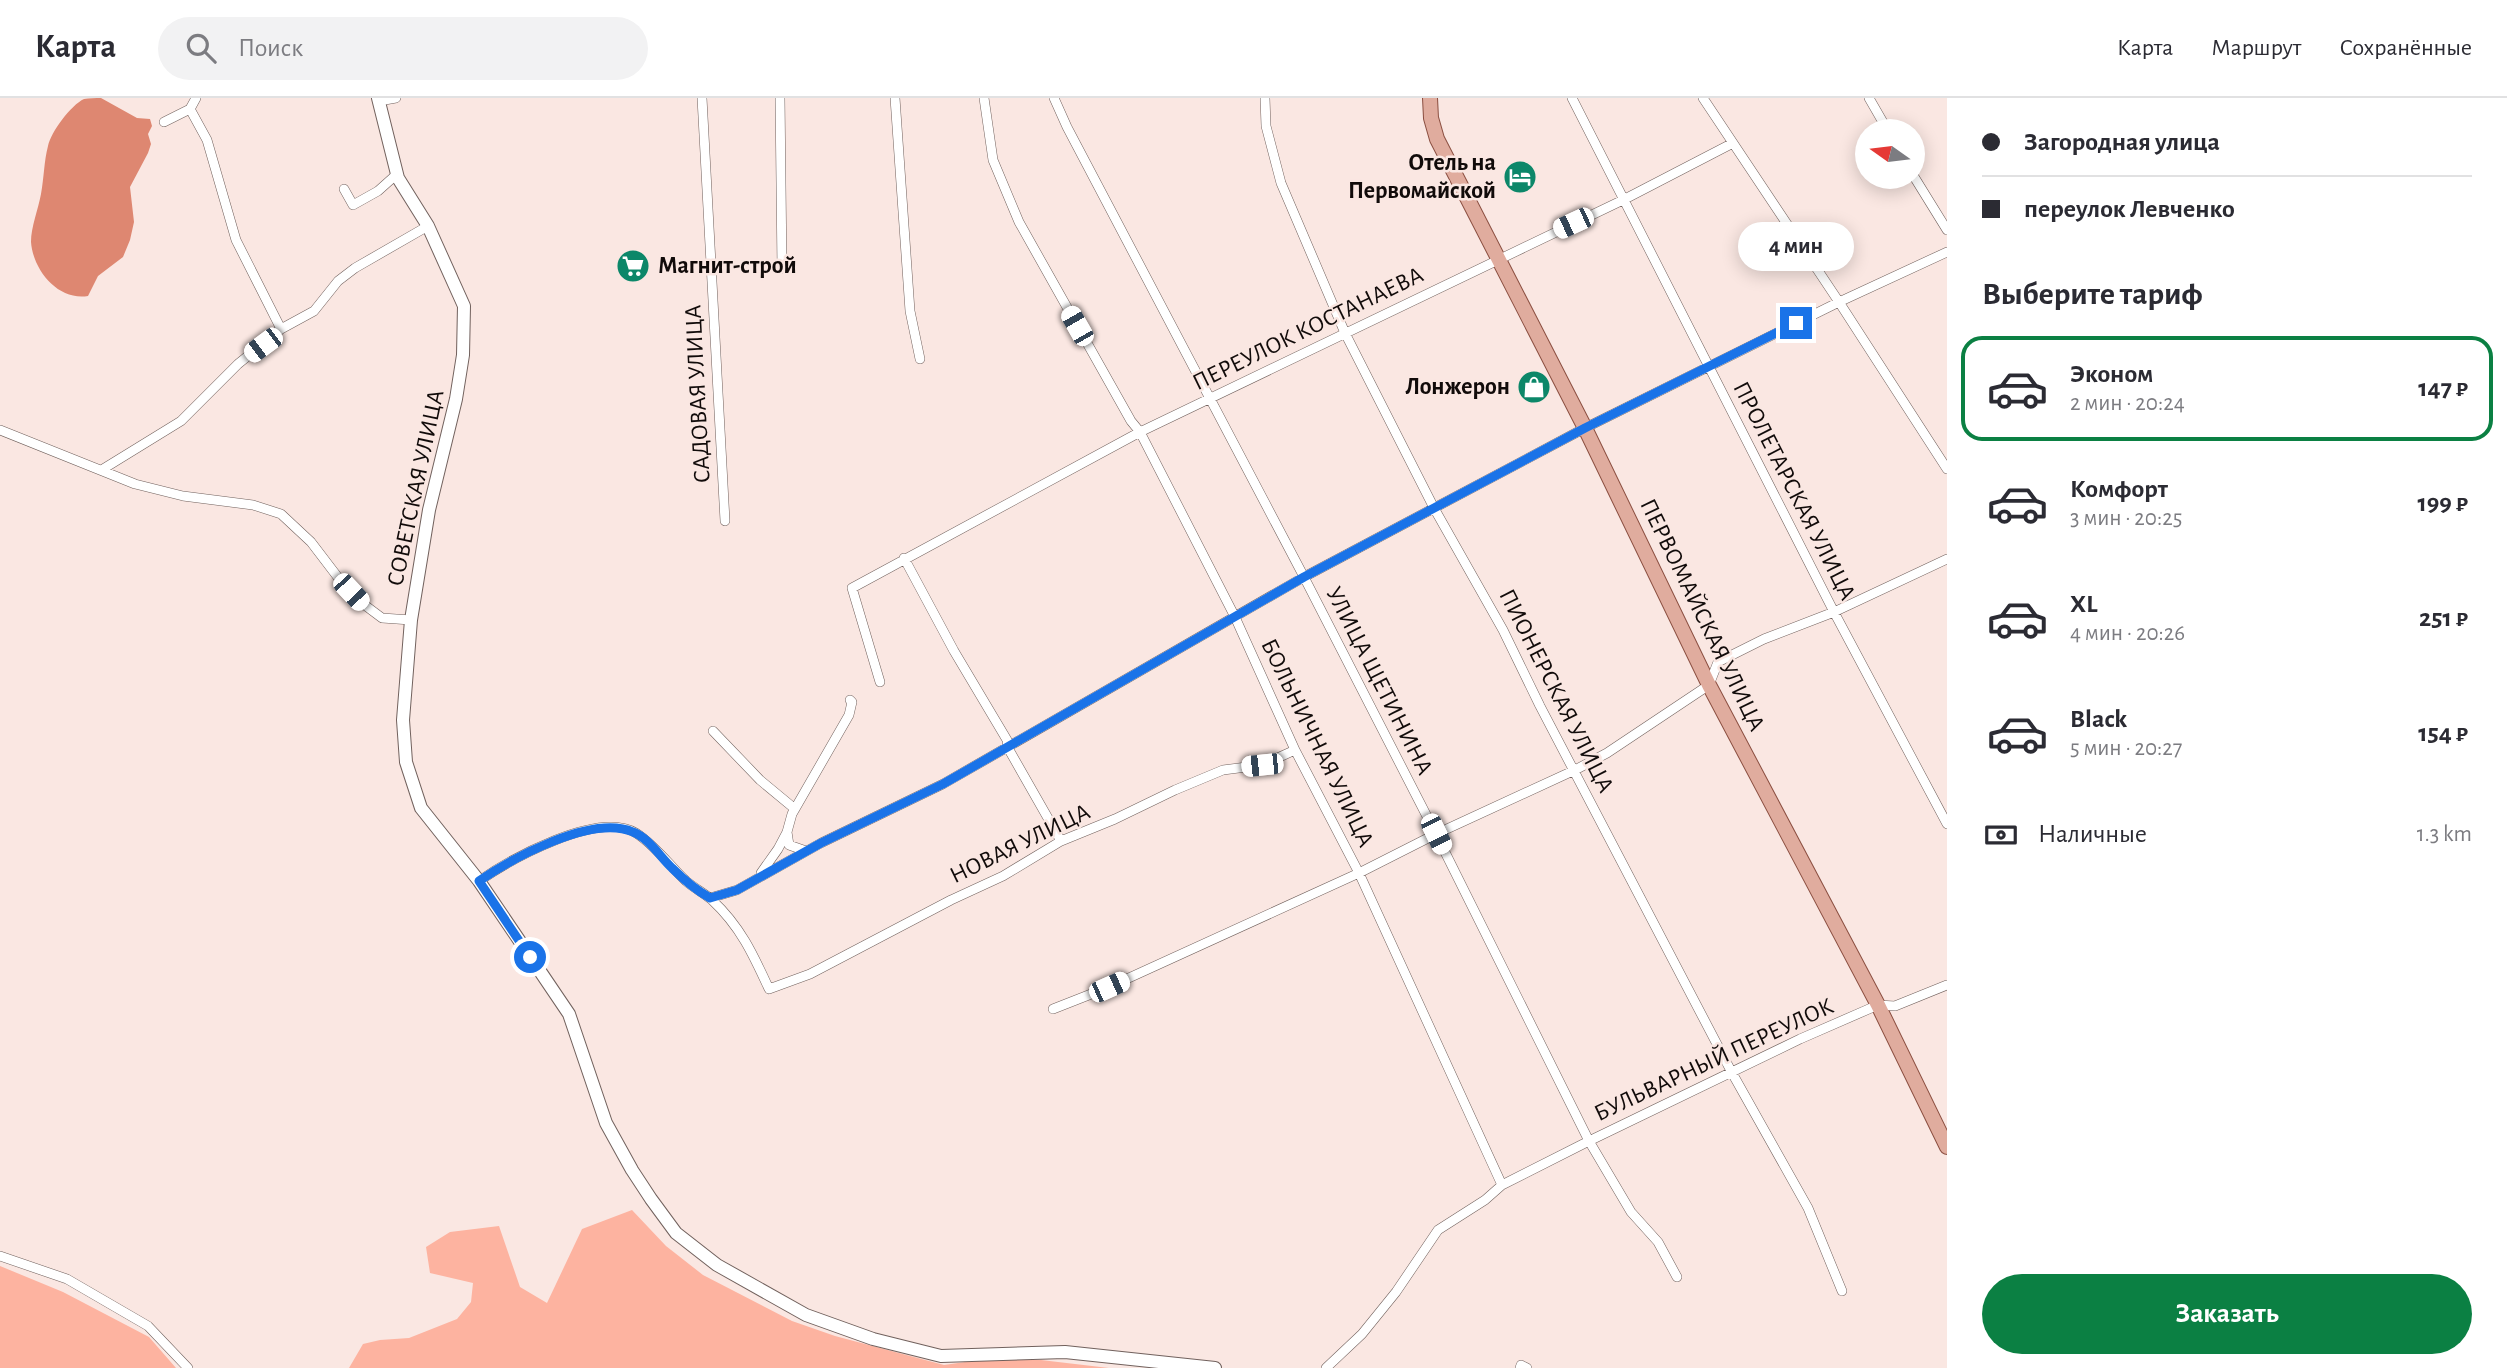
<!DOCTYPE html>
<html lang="ru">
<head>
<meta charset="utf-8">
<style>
  :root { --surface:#fff; --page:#f2f2f3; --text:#2b2b33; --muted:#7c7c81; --line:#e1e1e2; --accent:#0b8043 }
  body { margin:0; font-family:"Alegreya Sans",sans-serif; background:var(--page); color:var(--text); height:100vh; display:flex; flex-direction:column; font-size:26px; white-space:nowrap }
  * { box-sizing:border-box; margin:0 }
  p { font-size:23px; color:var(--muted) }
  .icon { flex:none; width:38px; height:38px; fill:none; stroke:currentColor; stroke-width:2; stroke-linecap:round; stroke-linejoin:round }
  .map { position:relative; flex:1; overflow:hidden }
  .side { display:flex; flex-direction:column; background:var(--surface); width:560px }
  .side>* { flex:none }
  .banner { display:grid; align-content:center; height:154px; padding:0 35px; background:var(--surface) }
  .needle { width:46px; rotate:284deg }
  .tools { position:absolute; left:1855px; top:21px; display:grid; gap:14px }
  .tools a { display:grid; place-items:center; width:70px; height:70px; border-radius:50%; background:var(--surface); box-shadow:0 4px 18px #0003; font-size:35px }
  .end { position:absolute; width:32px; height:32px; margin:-16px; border:9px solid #1a73e8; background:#fff; box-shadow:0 0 0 4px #fff }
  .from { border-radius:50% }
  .bubble { position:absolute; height:49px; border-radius:24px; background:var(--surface); box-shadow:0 4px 18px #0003; font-size:23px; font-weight:700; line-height:49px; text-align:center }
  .car { position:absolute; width:21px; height:42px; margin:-21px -10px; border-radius:9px; box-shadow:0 0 5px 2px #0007; background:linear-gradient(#fff 24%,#345 0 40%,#fff 0 76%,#345 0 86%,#fff 0) }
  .banner b { display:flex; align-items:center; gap:24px; height:66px; font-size:26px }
  .banner b+b { border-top:2px solid var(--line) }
  .banner i { width:18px; height:18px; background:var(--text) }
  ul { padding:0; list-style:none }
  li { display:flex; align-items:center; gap:21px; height:105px; margin:0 14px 10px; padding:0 21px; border:4px solid transparent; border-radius:21px }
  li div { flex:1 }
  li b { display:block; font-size:26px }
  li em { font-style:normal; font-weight:700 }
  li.current { border-color:var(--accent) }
  li>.icon { width:63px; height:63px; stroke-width:1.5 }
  h2 { padding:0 35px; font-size:32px; line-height:84px }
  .pay { display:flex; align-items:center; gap:18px; height:77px; padding:0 35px; font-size:26px }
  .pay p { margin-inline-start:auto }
  .cta { display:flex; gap:14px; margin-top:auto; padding:14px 35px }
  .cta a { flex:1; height:80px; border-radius:42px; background:var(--accent); color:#fff; font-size:28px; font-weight:700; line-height:80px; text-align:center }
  header { display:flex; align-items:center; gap:42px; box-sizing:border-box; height:98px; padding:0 35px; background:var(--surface); border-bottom:2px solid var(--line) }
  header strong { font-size:33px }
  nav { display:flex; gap:38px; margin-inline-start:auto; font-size:24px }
  .search { width:490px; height:63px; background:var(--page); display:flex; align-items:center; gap:18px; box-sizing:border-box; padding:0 24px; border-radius:38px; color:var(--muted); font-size:26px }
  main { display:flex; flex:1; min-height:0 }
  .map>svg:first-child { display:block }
  .green { fill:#fdb3a0 }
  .water { fill:#de8771 }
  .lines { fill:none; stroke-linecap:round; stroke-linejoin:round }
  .street-casing { stroke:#71615d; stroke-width:10 }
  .secondary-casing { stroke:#71615d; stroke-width:14 }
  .primary-casing { stroke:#8b4f41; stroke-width:16 }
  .street { stroke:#fff; stroke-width:9 }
  .secondary { stroke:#fff; stroke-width:12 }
  .primary { stroke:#e0ac9e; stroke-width:14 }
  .route { stroke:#1a73e8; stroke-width:9 }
  .labels { text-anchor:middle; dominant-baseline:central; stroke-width:5; stroke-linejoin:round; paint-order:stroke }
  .poi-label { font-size:24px; font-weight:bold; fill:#110b0a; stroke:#fae7e2; text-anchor:end }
  .street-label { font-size:24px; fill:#110b0a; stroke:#fae7e2 }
</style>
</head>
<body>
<header>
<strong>Карта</strong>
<div class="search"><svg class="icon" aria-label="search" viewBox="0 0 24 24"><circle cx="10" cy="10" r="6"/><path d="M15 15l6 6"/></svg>Поиск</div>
<nav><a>Карта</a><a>Маршрут</a><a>Сохранённые</a></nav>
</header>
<main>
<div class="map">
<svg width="1947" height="1270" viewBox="0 0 1947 1270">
  <rect width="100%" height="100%" fill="#fae7e2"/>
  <path class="green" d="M632,1112L666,1148L703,1177L792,1223L835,1238L944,1267L979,1262H1041L1109,1270H349L363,1246L380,1242L409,1240L457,1221L471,1204L473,1185L430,1175L426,1149L450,1134L499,1128L520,1189L547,1205L582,1131Z
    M0,1168L63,1194L149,1239L176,1270H0Z"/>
  <path class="water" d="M101,0L137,20L150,21L152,28L148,36L151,46L148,55L130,89L134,124L130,142L123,159L98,178L88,198C58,203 33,172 31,144C31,129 38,112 41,96C44,80 44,63 48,48C51,34 71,7 84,1C89,0 96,0 101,0Z"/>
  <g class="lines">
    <defs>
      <path id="street" d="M702,0L725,423
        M780,0L782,171
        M895,0L910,213L920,261
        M984,0L993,62L1019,124L1131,323L1140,334L1235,519L1295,652L1359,775L1502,1087
        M1054,0L1067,29L1304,479L1436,736L1589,1043L1631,1114L1658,1144L1677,1179
        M1265,0L1266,28L1281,85L1345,235L1434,410L1503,532L1540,608L1731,973L1808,1110L1842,1193
        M1572,0L1834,514L1947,726
        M1703,0L1839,204L1947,371
        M1869,0L1888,33
        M379,3L396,0
        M190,11L207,42L236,142L281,231
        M164,24L190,11L196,0
        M1913,77L1947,132
        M344,91L353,107L378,93L397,76
        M0,332L135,386L183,398L253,407L281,416L311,444L340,482L362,505L382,520L411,522
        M103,371L181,323L238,266L281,231L314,213L338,183L355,170L428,128
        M904,460L954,553L1007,642L1008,650L1061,743
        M880,584L852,490L1140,334L1623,102L1733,45
        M713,633L760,682L795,711
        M806,753L789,747L787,734L792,716L849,617L852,604L850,602
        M761,775L778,751L787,734
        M479,783C511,761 598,712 636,735C655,747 670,768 686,783C694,790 704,795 712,802C740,828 753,856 769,891L810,876L951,802L1003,778L1061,743L1115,721L1175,692L1223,672L1262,667L1295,652
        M710,800L737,792L821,745L943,686L1304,479L1585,330L1839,204L1947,154
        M1053,911L1109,889L1359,775L1436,736L1575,672L1607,655L1709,587L1718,564L1764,541L1834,514L1947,461
        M0,1158L67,1181L148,1228L188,1270
        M1326,1270L1362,1236L1396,1194L1438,1132L1485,1102L1502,1087L1589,1043L1800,941L1878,907L1895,908L1947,887
        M1520,1270L1521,1267L1527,1270"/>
      <path id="secondary" d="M378,0L398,80L428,128L464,208L463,257L456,301L429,412L411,522L403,622L406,664L421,710L479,783L569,916L606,1025L632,1072L651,1101L676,1135L717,1167L806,1217L873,1241L941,1258L1065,1254L1215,1270"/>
      <path id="primary" d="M1430,0L1431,20L1437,41L1585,330L1709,587L1878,907L1947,1049"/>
    </defs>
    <use href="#street" class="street-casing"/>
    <use href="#secondary" class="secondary-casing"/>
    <use href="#primary" class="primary-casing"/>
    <use href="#street" class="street"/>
    <use href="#secondary" class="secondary"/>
    <use href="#primary" class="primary"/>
  </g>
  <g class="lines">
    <path class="route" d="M530,859L479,783C513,760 592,716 633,734C649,740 660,759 672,770C684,782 696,792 710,800L737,792L821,745L943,686L1304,479L1585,330L1796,225"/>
  </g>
  <defs>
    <symbol id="hotel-disc" viewBox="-11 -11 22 22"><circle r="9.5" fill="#0c8769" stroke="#fae7e2"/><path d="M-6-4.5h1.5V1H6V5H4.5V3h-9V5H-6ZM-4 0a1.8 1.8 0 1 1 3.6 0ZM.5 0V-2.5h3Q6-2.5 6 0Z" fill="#fff"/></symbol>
    <symbol id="supermarket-disc" viewBox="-11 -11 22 22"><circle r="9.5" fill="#0c8769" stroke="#fae7e2"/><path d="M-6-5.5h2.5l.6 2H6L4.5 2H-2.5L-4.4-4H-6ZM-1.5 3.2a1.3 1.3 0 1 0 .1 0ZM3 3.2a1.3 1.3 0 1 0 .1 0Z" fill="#fff"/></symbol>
    <symbol id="shop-disc" viewBox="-11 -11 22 22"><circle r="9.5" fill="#0c8769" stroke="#fae7e2"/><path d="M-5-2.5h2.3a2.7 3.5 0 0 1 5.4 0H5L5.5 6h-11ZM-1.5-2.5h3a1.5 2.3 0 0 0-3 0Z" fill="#fff"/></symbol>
  </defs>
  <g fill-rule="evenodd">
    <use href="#hotel-disc" x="1501" y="60" width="38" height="38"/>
    <use href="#supermarket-disc" x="614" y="149" width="38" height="38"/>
    <use href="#shop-disc" x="1515" y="270" width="38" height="38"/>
  </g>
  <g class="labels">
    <g class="poi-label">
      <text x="1496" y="65">Отель на<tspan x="1496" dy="28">Первомайской</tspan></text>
      <text x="658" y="168" text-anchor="start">Магнит-строй</text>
      <text x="1510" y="289">Лонжерон</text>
    </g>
    <g class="street-label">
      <text transform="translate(1308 231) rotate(-26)">ПЕРЕУЛОК КОСТАНАЕВА</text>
      <text transform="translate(698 296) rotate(-93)">САДОВАЯ УЛИЦА</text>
      <text transform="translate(416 390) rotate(-78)">СОВЕТСКАЯ УЛИЦА</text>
      <text transform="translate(1794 393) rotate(63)">ПРОЛЕТАРСКАЯ УЛИЦА</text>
      <text transform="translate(1702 517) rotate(64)">ПЕРВОМАЙСКАЯ УЛИЦА</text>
      <text transform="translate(1379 583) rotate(63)">УЛИЦА ЩЕТИНИНА</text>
      <text transform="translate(1556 593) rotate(63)">ПИОНЕРСКАЯ УЛИЦА</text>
      <text transform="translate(1317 645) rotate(64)">БОЛЬНИЧНАЯ УЛИЦА</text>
      <text transform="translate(1020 746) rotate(-26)">НОВАЯ УЛИЦА</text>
      <text transform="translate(1714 962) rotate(-25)">БУЛЬВАРНЫЙ ПЕРЕУЛОК</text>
    </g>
  </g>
</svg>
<div class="tools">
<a><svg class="needle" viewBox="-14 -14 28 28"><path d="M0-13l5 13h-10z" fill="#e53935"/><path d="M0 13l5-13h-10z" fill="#7c7c81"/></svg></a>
</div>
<i class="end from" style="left:530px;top:859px"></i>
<i class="end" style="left:1796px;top:225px"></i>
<div class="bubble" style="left:1738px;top:124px;width:116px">4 мин</div>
<i class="car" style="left:1573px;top:125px;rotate:245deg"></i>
<i class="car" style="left:1077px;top:228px;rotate:330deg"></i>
<i class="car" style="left:263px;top:247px;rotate:233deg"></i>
<i class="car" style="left:351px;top:494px;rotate:137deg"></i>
<i class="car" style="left:1262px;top:667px;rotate:264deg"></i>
<i class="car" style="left:1436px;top:736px;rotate:154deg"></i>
<i class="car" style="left:1109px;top:889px;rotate:66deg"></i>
</div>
<section class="side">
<div class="banner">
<b><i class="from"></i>Загородная улица</b>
<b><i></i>переулок Левченко</b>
</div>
<h2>Выберите тариф</h2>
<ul>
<li class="current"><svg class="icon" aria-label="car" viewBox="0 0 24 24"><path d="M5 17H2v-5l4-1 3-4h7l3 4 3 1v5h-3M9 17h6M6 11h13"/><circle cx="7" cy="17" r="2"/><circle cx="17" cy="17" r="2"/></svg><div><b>Эконом</b><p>2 мин · 20:24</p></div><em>147 ₽</em></li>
<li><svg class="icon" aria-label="car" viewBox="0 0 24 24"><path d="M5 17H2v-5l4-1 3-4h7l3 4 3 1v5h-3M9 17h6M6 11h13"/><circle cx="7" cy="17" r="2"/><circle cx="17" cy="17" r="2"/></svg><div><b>Комфорт</b><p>3 мин · 20:25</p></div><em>199 ₽</em></li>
<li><svg class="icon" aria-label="car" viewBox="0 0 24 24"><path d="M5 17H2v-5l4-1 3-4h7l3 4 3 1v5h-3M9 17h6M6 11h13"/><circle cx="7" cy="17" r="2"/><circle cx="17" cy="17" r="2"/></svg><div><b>XL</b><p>4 мин · 20:26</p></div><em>251 ₽</em></li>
<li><svg class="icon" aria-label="car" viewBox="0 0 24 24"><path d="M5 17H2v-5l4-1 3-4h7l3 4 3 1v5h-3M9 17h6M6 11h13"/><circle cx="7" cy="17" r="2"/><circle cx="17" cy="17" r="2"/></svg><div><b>Black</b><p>5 мин · 20:27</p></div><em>154 ₽</em></li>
</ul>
<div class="pay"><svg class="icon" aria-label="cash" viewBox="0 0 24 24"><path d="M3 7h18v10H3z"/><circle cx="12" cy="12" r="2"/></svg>Наличные<p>1.3 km</p></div>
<div class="cta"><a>Заказать</a></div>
</section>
</main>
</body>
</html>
